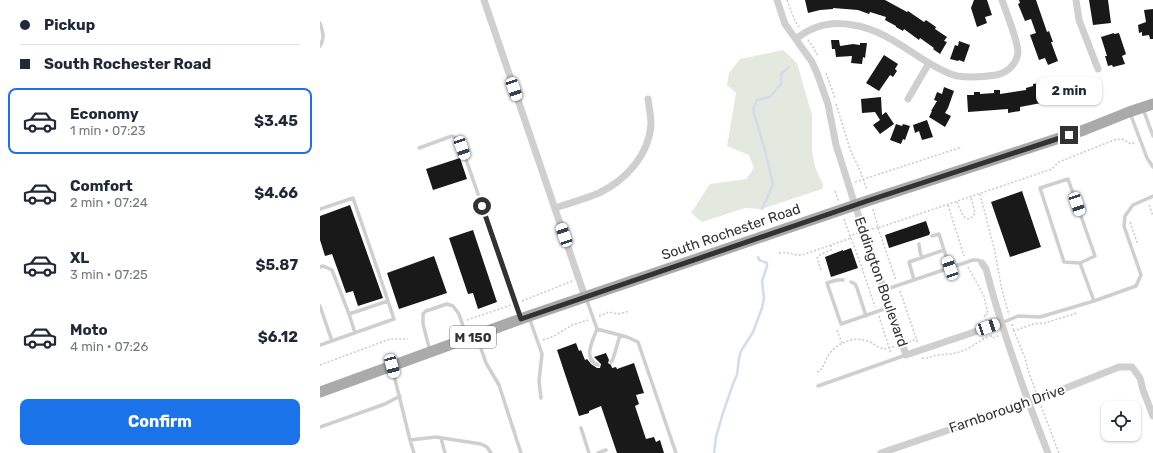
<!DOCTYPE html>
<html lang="en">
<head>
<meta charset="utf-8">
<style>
  :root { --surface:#fff; --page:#f6f6f7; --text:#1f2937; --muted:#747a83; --line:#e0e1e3; --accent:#1a73e8 }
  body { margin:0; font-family:Rubik,sans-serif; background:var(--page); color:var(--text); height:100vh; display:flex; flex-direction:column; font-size:15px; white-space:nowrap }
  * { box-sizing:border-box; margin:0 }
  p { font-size:13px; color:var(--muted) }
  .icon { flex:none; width:22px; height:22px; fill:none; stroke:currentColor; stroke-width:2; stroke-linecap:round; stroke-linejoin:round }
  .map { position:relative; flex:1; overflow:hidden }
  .drawer { display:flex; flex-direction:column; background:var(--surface); width:320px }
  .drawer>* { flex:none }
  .hud { display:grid; align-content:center; height:88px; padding:0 20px; background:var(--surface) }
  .buttons { position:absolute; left:781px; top:401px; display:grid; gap:8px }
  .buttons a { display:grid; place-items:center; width:40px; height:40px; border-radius:8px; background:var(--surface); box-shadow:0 1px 3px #0004; font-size:20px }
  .end { position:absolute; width:18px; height:18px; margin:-9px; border:5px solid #323232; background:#fff; box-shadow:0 0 0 2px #fff }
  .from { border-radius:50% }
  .bubble { position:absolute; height:28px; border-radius:8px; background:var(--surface); box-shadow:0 1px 3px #0004; font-size:13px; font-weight:700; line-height:28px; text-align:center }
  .car { position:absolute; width:12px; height:24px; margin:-12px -6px; border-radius:5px; box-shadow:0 0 3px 1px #0007; background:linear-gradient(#fff 24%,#345 0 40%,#fff 0 76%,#345 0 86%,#fff 0) }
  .hud b { display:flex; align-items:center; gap:14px; height:38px; font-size:15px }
  .hud b+b { border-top:1px solid var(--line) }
  .hud i { width:10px; height:10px; background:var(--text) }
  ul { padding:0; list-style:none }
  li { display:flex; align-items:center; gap:12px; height:66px; margin:0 8px 6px; padding:0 12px; border:2px solid transparent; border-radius:8px }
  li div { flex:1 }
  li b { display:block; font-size:15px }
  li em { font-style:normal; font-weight:700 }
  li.active { border-color:var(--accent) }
  li>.icon { width:36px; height:36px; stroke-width:1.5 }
  .cta { display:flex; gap:8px; margin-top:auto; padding:8px 20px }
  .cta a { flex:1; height:46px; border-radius:8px; background:var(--accent); color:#fff; font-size:16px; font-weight:700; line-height:46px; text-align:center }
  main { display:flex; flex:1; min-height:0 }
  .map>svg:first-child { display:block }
  .green { fill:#e3e9df }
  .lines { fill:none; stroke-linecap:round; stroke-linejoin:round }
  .stream { stroke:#d1dde9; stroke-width:2.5 }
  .building { fill:#191919 }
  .path { stroke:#c9c9c9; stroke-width:1.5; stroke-dasharray:2 2; stroke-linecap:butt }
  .service { stroke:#cfcfcf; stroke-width:3.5 }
  .minor { stroke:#cfcfcf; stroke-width:7 }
  .primary { stroke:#aaa; stroke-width:11 }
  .route { stroke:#323232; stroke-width:5 }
  .labels { text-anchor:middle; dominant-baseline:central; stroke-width:4; stroke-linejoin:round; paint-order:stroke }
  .shield { fill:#fff; stroke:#707070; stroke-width:1 }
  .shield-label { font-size:13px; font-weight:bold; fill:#323232 }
  .street-label { font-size:14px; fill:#323232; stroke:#fff }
</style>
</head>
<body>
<main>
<section class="drawer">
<div class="hud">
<b><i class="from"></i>Pickup</b>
<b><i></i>South Rochester Road</b>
</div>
<ul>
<li class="active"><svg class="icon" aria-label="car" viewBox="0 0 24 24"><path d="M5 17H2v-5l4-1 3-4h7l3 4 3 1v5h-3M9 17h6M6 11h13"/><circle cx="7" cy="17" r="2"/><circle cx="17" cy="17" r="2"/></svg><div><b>Economy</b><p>1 min · 07:23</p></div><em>$3.45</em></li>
<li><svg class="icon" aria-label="car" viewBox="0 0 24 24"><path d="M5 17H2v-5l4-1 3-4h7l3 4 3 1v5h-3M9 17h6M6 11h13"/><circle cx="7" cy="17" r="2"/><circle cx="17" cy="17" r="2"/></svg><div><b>Comfort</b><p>2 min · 07:24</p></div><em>$4.66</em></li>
<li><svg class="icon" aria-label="car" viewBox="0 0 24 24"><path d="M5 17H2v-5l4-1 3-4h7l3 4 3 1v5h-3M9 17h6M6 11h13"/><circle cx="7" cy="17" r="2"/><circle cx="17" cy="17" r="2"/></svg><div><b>XL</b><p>3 min · 07:25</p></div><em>$5.87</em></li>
<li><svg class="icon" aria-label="car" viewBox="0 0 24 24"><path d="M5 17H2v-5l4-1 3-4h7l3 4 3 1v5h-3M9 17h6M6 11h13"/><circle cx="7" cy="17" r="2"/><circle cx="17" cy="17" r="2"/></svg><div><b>Moto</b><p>4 min · 07:26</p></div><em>$6.12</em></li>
</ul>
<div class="cta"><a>Confirm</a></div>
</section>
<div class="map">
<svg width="833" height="453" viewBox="0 0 833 453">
  <rect width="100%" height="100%" fill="#fff"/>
  <path class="green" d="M463,50L477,63L492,115V150L495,167L503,185L502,189L442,209L425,208L382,222L371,213L390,184L426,179L434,168L429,155L407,146L416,93L407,85L409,73L420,59Z"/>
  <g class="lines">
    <path class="stream" d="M442,209L453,185L446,154L433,110L437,100L450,97L461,84V74L469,67
      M394,453L396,437L402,416L413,384L417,375L419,358L421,351L433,332L442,308L444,298L442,281L447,266V263L439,260L438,257"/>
  </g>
  <path class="building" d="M485,0H565L587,12L588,11L604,22L606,20L616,27L615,29L627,37L624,41L627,42L620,54L613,49L614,48L600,38L599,40L584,29L583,31L576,27V26L565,20L566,17L550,12L549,14L538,10L513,8V9L500,10L488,13Z
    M654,0H667L672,15L665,17L667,23L657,27L651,8Z
    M699,0H716L727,32L729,31L733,42H731L738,61L728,65L725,58L719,60L710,35L716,33L711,19L705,21L698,4L700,3Z
    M769,0H788L791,23L773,25Z
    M833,9V39H830L829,35L822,36V32L819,33L818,25L826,22L824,10Z
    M794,33V34L799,33L806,54L802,56L805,64L793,67L792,65L788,66L785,56H787L781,37Z
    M511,40H519L520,46L533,44L540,45V43H547L545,58L543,57L542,64L531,63L532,56L516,57L515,49H512Z
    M639,41L650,45L644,62L639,60L638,61L630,59L635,45L638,46Z
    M564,55L578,64L575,69L577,71L573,77L570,75L559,91L546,83Z
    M719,83L722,98H720L721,103L700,107V111L688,113V109L648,112L647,95H654V92H660V94L674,93V90H680V94L706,90V88L713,86V84Z
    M624,87L634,91L628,108L625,113L631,116L625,127L609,117L612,111H611L617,101L614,100L617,92L622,94Z
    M561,97L562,115L566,112L574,124L560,134L553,125L560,120L555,112L542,113L541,99Z
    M607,120L613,137L602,140L599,131L595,133L593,125Z
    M576,124L582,126L583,124L590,126L585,140L583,139L581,144L570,140Z
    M140,158L147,179L113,190L106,169Z
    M702,191L721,247L690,257L671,202Z
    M30,205L63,298L38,306L33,291L26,293L12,254L5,256L0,240V216Z
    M606,221L610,233L609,235L569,248L565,235Z
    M153,230L177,302L158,309L153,293L148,294L129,238Z
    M531,248L538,268L511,277L505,257L523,250V251Z
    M114,256L127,293L79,309L67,273Z
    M256,343L259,351L261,350L265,360L267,359L271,364L277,368H280L281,364L274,357L286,353L289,360L288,363L291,365L292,368L296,367L297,369L314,363L324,393L316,395L319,404L315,406L326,439L334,437L336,442L340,440L344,453H297L281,406L269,411V413L259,416L237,350Z"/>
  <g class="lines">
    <path class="path" d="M467,0L475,21L479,27
      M488,40L493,47L498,56
      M506,73L515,98
      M516,104L530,149L541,173L547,190
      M535,182L642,147
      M515,191L519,202
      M660,194L675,252L682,290L689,315
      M637,202C640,209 646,229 655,213L651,197
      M628,205L644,256
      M829,205L833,216
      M553,209L558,227
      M524,219L530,236
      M810,222L818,245
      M558,228L576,280
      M552,229L558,227V228L732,169L739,162L794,140L802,139L811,144L816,142
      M531,238L540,262L555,307
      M459,253C468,251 474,256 482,255L531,238L530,236L537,233
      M648,267L664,296L668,314L664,315L666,320
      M501,270L497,258L501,254L511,250V245
      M580,291L598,344
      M202,301L252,281
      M279,316L289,312L298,314L310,311
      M559,316L571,354
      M147,320L191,305
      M692,324L694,331H693
      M517,330L522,343
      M671,335L672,338L678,336
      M223,340L234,336L252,325L268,320
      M589,342L597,339
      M602,358C606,359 609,357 614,356C622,354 631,355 639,352C651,349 659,340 670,336
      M0,365L70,339H88
      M497,372C502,370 503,366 506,360C509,353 515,346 523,343C532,338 543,338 552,343C555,345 558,347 561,348C565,350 571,347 576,346
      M716,392L708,370L705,358L694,331L713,324L725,323L757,313
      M721,406L739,453"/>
    <path class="service" d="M0,23C3,32 5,38 0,46
      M823,109L833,136
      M810,113L827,158L833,167
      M99,148L132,136L136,138L140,142L201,318
      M0,209L33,198L57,268L74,319L0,345
      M612,236L619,234L624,250
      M599,244L600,252L602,258
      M760,263L744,262L720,188L748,179L775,256L760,263L774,301
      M0,267L3,266L12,270L29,314L68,301
      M523,280H517L507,283L521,324L570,307
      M594,280L589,262L624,250L630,268
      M531,282L535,284L537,288L546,316
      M564,290L653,260H658L662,263
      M266,298L277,329L307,337L318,342L356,453
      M0,306L12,341
      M29,314L35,333
      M209,317L222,354L219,381L221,398
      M681,323L698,316L720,317L774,301L816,286L821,275L804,226L805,216L813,205L833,196
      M277,329C273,340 262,359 278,365
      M157,337L166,363L179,385L201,453
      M110,351L103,324V314L106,311L127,304L133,306L139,314L147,338
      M291,362L293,359L300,335
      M72,367L90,440L94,453
      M498,386L586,355
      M0,427L65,404L80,396
      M261,428L269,453
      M121,438L125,453
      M90,440L116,437L161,444L167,447L171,453
      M278,453L286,450"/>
    <path class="minor" d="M164,0L265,297
      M457,0L465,24L492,62L497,73L508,104L516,145L535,205L586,355L681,323
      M756,0L759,20L778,69
      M476,39C492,26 512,21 533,25C560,29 582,46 604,60C614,66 625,73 637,76C650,78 663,77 676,75C687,73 697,64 698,52C698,41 686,12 682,0
      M588,99L609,63
      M235,208C249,203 265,199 279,193C306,180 329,155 331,124C331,116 329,108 328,99
      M662,263L666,269C682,331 704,392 728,453
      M561,453L708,403L799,367H812L820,378L823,390L833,416"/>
    <path class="primary" d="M0,392L209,316L550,200L764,130L809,112L833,104"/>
  </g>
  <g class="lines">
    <path class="route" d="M162,206L201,319L550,200L749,135"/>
  </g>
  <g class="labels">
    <rect class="shield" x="130" y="326" width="46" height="22" rx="3"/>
    <g class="shield-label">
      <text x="153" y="337">M 150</text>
    </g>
    <g class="street-label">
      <text transform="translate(411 232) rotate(-19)">South Rochester Road</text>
      <text transform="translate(561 282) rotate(71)">Eddington Boulevard</text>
      <text transform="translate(687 409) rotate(-19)">Farnborough Drive</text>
    </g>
  </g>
</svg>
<div class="buttons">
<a><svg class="icon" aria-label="locate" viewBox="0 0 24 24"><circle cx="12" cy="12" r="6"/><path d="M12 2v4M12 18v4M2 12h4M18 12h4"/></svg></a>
</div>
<i class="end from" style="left:162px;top:206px"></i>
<i class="end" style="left:749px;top:135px"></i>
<div class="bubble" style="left:716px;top:77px;width:66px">2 min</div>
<i class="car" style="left:194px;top:89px;rotate:161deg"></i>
<i class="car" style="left:142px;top:148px;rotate:161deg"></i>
<i class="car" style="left:757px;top:204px;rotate:161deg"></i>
<i class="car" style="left:244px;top:235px;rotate:341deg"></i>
<i class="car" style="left:630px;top:268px;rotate:341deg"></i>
<i class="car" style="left:668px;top:327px;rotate:71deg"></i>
<i class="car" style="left:72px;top:366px;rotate:165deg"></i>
</div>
</main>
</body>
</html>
